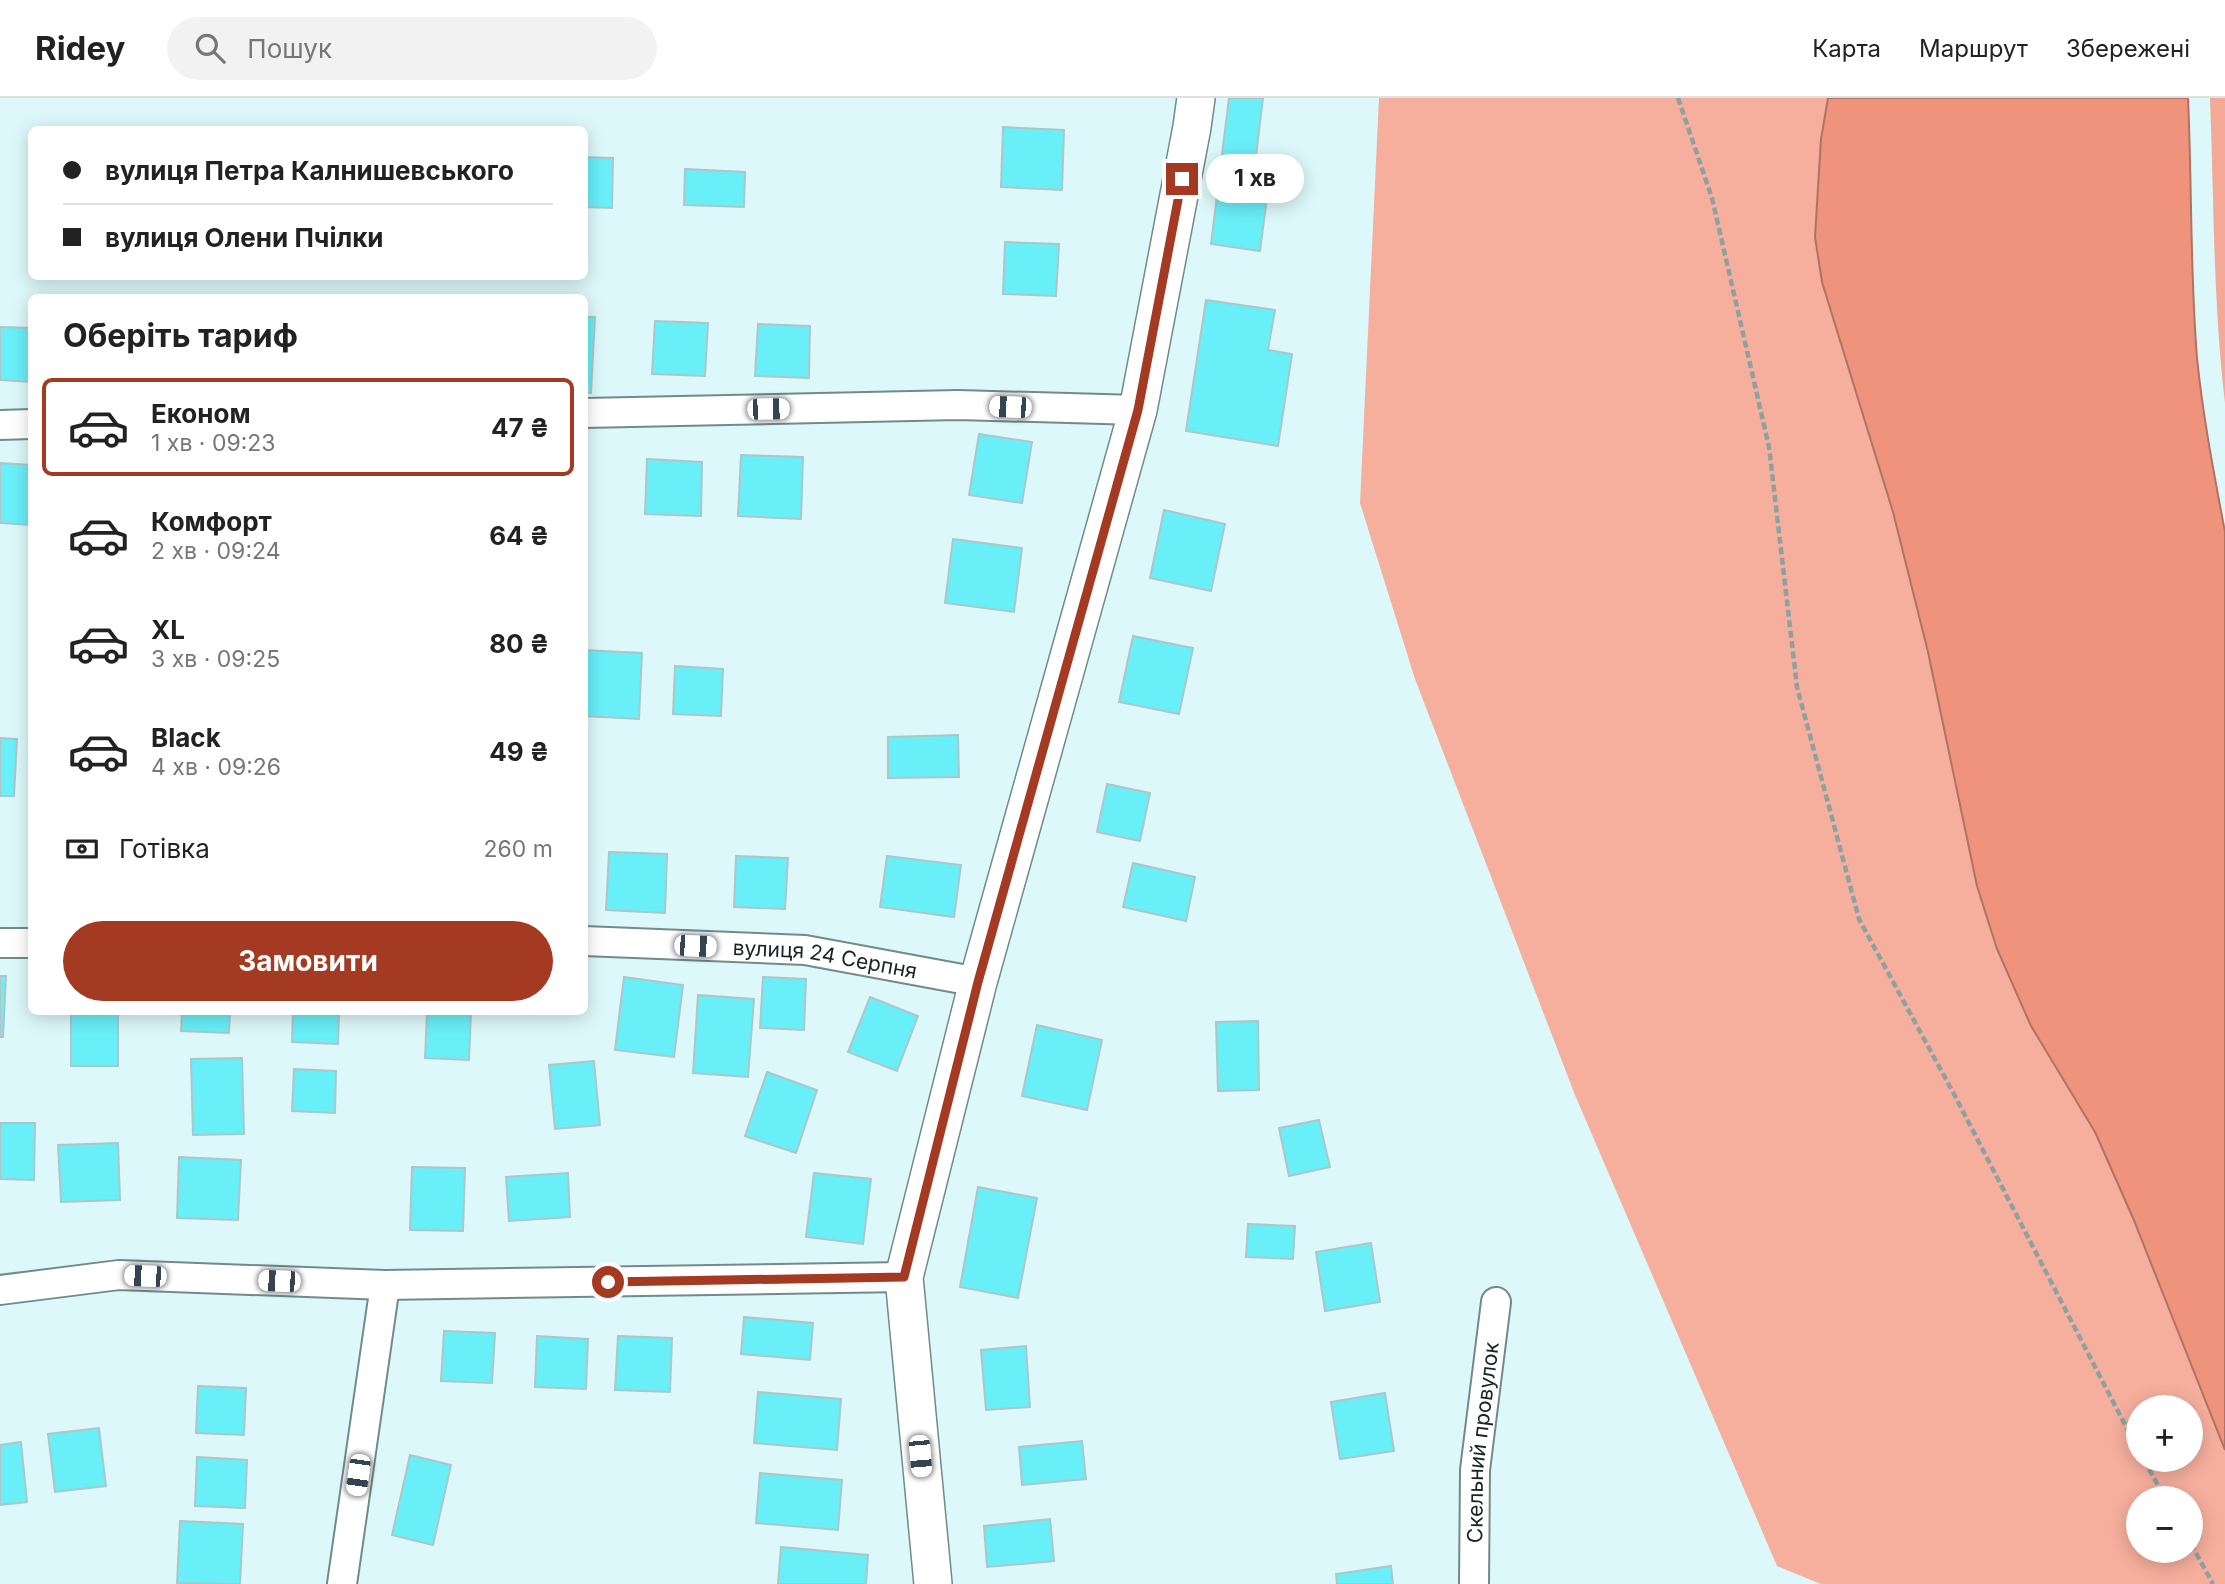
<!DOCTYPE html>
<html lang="uk">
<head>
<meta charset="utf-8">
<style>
  :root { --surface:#fff; --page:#f2f2f2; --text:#222; --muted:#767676; --line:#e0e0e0; --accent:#a33a21 }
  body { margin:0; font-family:Inter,sans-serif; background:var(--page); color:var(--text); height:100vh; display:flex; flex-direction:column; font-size:26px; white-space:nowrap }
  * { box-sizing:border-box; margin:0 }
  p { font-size:23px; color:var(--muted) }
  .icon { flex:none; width:38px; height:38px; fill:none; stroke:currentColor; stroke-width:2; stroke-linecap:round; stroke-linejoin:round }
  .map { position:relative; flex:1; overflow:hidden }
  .panel { position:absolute; left:28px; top:196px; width:560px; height:721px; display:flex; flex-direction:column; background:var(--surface); border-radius:10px; box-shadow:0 4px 18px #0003 }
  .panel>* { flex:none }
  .banner { position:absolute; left:28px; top:28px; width:560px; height:154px; border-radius:10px; box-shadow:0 4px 18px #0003; display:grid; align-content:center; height:154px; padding:0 35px; background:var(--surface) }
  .controls { position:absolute; left:2126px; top:1297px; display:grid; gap:14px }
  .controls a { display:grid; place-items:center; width:77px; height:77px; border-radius:50%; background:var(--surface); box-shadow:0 4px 18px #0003; font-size:35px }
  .end { position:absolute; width:32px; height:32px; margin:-16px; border:9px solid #a33a21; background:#fff; box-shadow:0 0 0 4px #fff }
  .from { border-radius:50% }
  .bubble { position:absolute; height:49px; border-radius:24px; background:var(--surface); box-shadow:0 4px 18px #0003; font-size:23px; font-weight:700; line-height:49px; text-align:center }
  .car { position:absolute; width:21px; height:42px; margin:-21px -10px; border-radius:9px; box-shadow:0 0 5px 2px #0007; background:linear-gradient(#fff 24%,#345 0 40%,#fff 0 76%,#345 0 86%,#fff 0) }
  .banner b { display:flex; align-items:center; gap:24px; height:66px; font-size:26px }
  .banner b+b { border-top:2px solid var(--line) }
  .banner i { width:18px; height:18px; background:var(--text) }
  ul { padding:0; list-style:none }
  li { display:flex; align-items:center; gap:21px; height:98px; margin:0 14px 10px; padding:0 21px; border:4px solid transparent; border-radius:10px }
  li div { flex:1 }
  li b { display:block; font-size:26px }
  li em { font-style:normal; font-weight:700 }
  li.active { border-color:var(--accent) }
  li>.icon { width:63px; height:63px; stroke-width:1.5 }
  h2 { padding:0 35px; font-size:32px; line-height:84px }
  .pay { display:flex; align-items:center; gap:18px; height:77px; padding:0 35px; font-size:26px }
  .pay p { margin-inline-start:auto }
  .button { display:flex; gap:14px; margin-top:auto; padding:14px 35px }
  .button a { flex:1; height:80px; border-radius:42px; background:var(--accent); color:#fff; font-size:28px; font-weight:700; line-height:80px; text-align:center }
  header { display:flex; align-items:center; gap:42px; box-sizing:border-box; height:98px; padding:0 35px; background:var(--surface); border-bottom:2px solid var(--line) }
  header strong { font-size:33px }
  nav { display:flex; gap:38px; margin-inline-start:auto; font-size:24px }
  .search { width:490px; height:63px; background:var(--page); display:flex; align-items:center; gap:18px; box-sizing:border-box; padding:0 24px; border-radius:38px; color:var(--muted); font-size:26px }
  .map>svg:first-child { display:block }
  .green { fill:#f6af9d; fill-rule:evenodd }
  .forest { fill:#f4a996 }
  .water { fill:#f0937d; stroke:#b07262; stroke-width:2 }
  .building { fill:#69eff8; stroke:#adc6c8; stroke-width:2 }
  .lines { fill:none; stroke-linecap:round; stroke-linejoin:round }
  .minor-casing { stroke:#728a8c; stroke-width:32 }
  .tertiary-casing { stroke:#728a8c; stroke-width:40 }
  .path { stroke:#8da1a2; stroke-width:4.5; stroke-dasharray:7 3.5; stroke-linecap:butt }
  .minor { stroke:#fff; stroke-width:28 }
  .tertiary { stroke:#fff; stroke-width:37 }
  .route { stroke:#a33a21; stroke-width:9 }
  .labels { text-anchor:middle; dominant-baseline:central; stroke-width:5; stroke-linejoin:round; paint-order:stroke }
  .street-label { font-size:21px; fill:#1a2424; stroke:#fff }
</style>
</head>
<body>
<header>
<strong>Ridey</strong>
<div class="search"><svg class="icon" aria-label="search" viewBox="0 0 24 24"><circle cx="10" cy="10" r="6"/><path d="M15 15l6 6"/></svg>Пошук</div>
<nav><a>Карта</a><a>Маршрут</a><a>Збережені</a></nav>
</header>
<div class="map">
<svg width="2225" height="1486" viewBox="0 0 2225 1486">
  <rect width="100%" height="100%" fill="#ddf8fa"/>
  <path class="green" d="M1379,0H1828L1821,41L1815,139L1822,184L1893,414L1928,554L1977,788L1997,851L2031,928L2095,1035L2133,1120L2225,1352V1486H1821L1777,1468L1575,997L1415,581L1360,405ZM2138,1309H2191V1362H2138ZM2138,1400H2191V1452H2138Z"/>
  <path class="forest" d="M2210,0H2225V305C2213,204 2214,102 2210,0Z"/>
  <path class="water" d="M1828,0H2188C2192,87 2190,174 2197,260C2203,319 2214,376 2225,434V1352L2133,1120L2095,1034L2031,928L1997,851L1977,788L1928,554L1893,414L1822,184L1815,139L1821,41Z"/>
  <path class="building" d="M1229,0H1263L1255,66L1271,69L1260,153L1211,146Z
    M1003,29L1064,32L1062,92L1001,89Z
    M584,59L613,60L612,110L584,109Z
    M685,71L745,74L744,109L684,107Z
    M1005,144L1059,146L1056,198L1003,196Z
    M1206,202L1275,212L1268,252L1292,256L1278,348L1186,333Z
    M584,219H595L591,295H584Z
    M655,223L708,225L705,278L652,276Z
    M758,226L810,228L809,280L755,278Z
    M0,229L32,230V284L0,282Z
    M979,336L1032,344L1022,405L969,397Z
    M741,357L803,359L801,421L738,418Z
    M647,361L702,364L701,418L645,416Z
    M0,365L32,367V427L0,425Z
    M1164,412L1225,426L1211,493L1150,480Z
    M953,441L1022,450L1014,514L945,505Z
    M1133,538L1193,550L1179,616L1119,604Z
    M584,552L642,555L639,621L584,618Z
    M675,568L723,571L721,618L673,616Z
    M958,637L959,679L888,680V639Z
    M0,640L17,641L14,698H0Z
    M1107,686L1150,695L1140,743L1097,734Z
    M609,754L667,756L665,815L606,812Z
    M736,758L788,760L785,811L734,809Z
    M887,758L961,767L954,819L880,809Z
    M1133,765L1195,779L1186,823L1123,809Z
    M0,878H6L3,939H0Z
    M624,879L683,887L674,959L615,952Z
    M763,879L806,881L804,932L760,930Z
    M698,897L754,901L748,979L693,975Z
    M870,899L918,918L897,973L848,954Z
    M71,914H118V968H71Z
    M182,914H230L229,935L181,933Z
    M293,914H339L338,946L292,944Z
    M427,914H471L469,962L425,960Z
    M1258,923L1259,992L1218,993L1216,924Z
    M1037,927L1102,942L1087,1012L1022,998Z
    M242,960L244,1036L193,1037L191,961Z
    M594,963L600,1027L555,1031L549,967Z
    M294,971L336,973L335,1015L292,1013Z
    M767,974L817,992L796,1055L745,1038Z
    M1319,1022L1330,1069L1289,1078L1279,1030Z
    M0,1025H35L34,1082L0,1081Z
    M118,1045L120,1102L61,1104L58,1047Z
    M179,1059L241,1062L238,1122L177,1120Z
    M412,1069L465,1070L463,1133L410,1132Z
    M568,1075L570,1119L509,1123L506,1079Z
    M814,1075L871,1081L863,1146L806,1139Z
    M978,1089L1037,1100L1018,1200L960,1189Z
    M1248,1126L1295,1128L1293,1161L1246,1159Z
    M1371,1145L1380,1204L1325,1213L1316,1154Z
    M744,1219L813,1225L810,1262L741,1256Z
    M444,1233L495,1235L492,1285L441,1283Z
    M537,1238L588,1241L586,1291L535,1289Z
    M618,1238L672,1240L670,1294L615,1292Z
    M1026,1248L1030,1309L986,1312L981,1252Z
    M198,1288L246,1290L244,1337L196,1335Z
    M758,1294L841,1301L837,1352L754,1345Z
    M1385,1295L1394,1353L1340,1361L1331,1304Z
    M99,1330L106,1388L55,1394L48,1336Z
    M1082,1343L1086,1381L1022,1387L1019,1349Z
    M21,1344L27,1404L0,1407V1347Z
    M410,1357L451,1367L433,1447L392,1437Z
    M197,1359L247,1362L245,1410L195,1408Z
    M760,1375L842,1382L838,1432L756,1425Z
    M1050,1421L1054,1463L987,1469L984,1428Z
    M180,1423L243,1426L240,1486L177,1485Z
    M781,1449L868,1457L866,1486H778Z
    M1391,1468L1393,1486H1337L1336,1476Z"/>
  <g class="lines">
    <defs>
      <g id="minor">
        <path d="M584,315L958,307L1138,312"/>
        <path d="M0,327L32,326"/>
        <path id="s1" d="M584,843L805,852L978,884"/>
        <path d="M0,845H32"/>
        <path d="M0,1192L119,1177L385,1187L904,1179"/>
        <path d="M342,1486L385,1187"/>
        <path id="s2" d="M1474,1486L1475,1372L1496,1204"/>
      </g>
      <path id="tertiary" d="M933,1486L904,1179L978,884L1138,312L1192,29L1196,0"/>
    </defs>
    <use href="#minor" class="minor-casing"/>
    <use href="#tertiary" class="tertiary-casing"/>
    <path class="path" d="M1678,0L1712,100L1769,349L1797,589L1859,821L1955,998L2138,1352
      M2144,1362L2165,1400
      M2191,1446L2213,1486"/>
    <use href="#minor" class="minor"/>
    <use href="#tertiary" class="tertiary"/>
  </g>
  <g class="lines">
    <path class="route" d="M608,1184L904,1179L978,884L1138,312L1182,81"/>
  </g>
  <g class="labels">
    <g class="street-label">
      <text stroke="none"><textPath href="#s1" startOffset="242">вулиця 24 Серпня</textPath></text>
      <text stroke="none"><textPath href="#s2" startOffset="142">Скельний провулок</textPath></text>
    </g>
  </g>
</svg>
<div class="controls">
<a>+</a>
<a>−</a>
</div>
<i class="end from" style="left:608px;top:1184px"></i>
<i class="end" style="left:1182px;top:81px"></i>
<div class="bubble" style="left:1206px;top:56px;width:98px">1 хв</div>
<i class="car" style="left:1010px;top:309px;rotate:272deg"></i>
<i class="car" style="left:768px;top:311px;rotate:89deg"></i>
<i class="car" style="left:695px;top:848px;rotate:92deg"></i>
<i class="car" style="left:145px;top:1178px;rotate:272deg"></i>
<i class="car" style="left:279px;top:1183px;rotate:272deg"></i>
<i class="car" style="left:920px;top:1358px;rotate:175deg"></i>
<i class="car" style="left:358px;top:1377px;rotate:188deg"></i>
<div class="banner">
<b><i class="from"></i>вулиця Петра Калнишевського</b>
<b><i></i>вулиця Олени Пчілки</b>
</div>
<section class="panel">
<h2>Оберіть тариф</h2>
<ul>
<li class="active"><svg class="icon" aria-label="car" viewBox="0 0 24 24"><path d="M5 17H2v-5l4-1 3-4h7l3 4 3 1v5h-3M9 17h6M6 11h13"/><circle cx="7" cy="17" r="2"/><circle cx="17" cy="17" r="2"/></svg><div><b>Економ</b><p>1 хв · 09:23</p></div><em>47 ₴</em></li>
<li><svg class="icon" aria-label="car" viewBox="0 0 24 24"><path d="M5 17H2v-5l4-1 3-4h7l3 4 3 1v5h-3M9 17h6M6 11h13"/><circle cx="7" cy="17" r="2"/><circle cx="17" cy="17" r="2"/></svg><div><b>Комфорт</b><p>2 хв · 09:24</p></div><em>64 ₴</em></li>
<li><svg class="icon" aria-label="car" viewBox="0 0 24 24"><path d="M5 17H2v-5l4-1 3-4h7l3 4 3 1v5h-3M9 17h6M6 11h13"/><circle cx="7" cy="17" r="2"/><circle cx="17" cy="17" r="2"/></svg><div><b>XL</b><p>3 хв · 09:25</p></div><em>80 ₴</em></li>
<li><svg class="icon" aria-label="car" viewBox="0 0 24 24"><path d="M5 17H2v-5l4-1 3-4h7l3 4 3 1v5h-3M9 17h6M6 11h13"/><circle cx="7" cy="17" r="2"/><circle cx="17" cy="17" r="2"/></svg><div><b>Black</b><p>4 хв · 09:26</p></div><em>49 ₴</em></li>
</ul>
<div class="pay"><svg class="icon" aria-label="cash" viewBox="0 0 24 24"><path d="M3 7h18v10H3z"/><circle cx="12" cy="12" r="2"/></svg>Готівка<p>260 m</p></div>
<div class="button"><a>Замовити</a></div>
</section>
</div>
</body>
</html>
